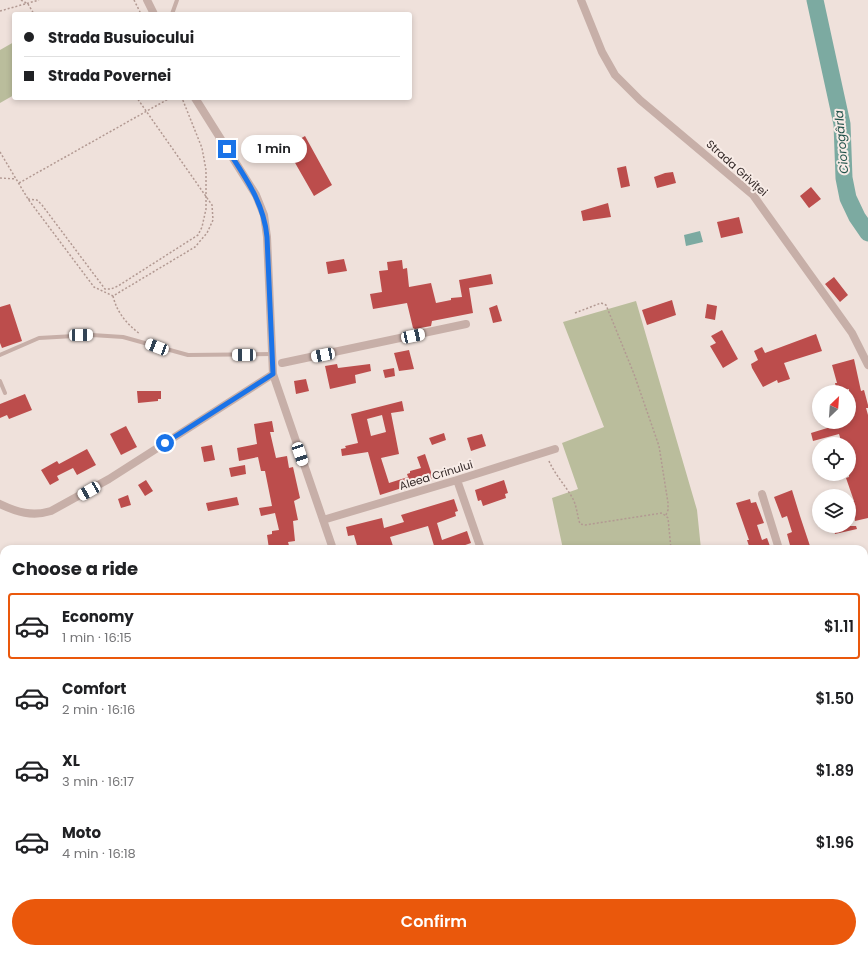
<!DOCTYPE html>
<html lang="en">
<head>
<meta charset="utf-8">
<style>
  :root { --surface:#fff; --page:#f6f6f6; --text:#202124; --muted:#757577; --line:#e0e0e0; --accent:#ea580c }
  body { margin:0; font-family:Poppins,sans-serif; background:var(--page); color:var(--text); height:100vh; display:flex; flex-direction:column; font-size:15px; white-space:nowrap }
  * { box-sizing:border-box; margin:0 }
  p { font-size:13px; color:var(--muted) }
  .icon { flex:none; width:22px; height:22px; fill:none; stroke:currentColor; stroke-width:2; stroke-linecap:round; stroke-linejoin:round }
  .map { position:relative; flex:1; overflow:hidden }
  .sheet { position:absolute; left:0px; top:545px; width:868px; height:408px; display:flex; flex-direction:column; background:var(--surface); border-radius:12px 12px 0 0; box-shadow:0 2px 6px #0003 }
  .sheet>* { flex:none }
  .hud { position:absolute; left:12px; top:12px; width:400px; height:88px; border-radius:4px; box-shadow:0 2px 6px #0003; display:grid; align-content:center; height:88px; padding:0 12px; background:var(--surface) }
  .needle { width:26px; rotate:25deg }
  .fabs { position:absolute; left:812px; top:385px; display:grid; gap:8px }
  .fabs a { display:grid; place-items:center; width:44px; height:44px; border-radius:50%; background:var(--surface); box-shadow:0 2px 6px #0003; font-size:20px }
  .end { position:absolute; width:18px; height:18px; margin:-9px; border:5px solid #1a73e8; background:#fff; box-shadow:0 0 0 2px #fff }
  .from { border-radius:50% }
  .bubble { position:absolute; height:28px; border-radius:14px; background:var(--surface); box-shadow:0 2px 6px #0003; font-size:13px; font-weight:600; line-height:28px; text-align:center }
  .car { position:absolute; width:12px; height:24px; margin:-12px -6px; border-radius:5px; box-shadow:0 0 3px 1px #0007; background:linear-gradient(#fff 24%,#345 0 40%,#fff 0 76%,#345 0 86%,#fff 0) }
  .hud b { display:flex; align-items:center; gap:14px; height:38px; font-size:15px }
  .hud b+b { border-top:1px solid var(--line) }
  .hud i { width:10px; height:10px; background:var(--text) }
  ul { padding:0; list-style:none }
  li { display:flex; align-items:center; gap:12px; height:66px; margin:0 8px 6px; padding:0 4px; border:2px solid transparent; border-radius:4px }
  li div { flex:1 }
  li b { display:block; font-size:15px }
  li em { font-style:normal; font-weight:600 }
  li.active { border-color:var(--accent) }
  li>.icon { width:36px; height:36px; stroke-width:1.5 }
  h2 { padding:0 12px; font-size:18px; line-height:48px }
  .cta { display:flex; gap:8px; margin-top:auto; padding:8px 12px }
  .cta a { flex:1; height:46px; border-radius:24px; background:var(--accent); color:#fff; font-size:16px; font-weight:600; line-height:46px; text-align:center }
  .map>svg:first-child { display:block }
  .green { fill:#babd9c }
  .water { fill:#7caaa1 }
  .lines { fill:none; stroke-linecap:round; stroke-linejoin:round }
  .river { stroke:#7caaa1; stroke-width:17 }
  .building { fill:#bc4d4c; fill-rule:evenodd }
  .path { stroke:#b29992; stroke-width:1.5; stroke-dasharray:2 2; stroke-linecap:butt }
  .lane { stroke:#c7afa8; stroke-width:4 }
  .street { stroke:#c7afa8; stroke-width:8 }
  .highway { stroke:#54413f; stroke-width:12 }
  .route { stroke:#1a73e8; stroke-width:5 }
  .labels { text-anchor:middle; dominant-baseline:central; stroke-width:4; stroke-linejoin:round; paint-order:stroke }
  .street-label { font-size:11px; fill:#342928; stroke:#f8ece7 }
  .water-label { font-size:12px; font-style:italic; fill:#21524a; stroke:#f8ece7 }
</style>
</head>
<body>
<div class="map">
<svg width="868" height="953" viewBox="0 0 868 953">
  <rect width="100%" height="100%" fill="#efe1db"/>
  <path class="green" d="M14,42V95L0,103V50Z
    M636,301L697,510L701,549H563L552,498L578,489L562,443L604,427L563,322Z
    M481,949H517L521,951L520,953H478Z"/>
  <path class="water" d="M700,231L703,242L686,246L684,235Z"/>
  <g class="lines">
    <path class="river" d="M815,0L842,124L844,178L848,198L857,217L868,233"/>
  </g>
  <path class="building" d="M305,136L332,185L314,196L286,147Z
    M626,166L630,186L621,188L617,168Z
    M673,172L676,183L657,188L654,177L665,173Z
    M811,187L821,199L809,208L800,196Z
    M608,203L611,217L583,221L581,211Z
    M739,217L743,233L721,238L717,222Z
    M344,259L347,271L328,274L326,262Z
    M402,260L403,269L407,268L409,287L431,283L436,303L451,300V298L462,297L459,280L491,274L493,284L469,288L473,313L432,321L431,326L415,329L413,328L407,303L373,309L370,294L382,292L379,271L388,270L387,262Z
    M834,277L848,295L840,302L825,284Z
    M672,300L676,315L647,325L642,310Z
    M10,304L22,341L2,348L0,343V307Z
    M707,304L717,306L715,320L705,318Z
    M497,305L502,321L493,323L489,308Z
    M722,330L738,359L723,368L710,346L716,343L711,336Z
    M816,334L822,351L784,363L790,379L778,383L777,380L763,387L752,368L751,364L758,360L754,351L762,347L765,353Z
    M409,350L414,369L399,371L394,353Z
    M854,359L861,391L864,390L868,405V408H866L868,415V518L855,521L851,502L854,501L846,478L849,477V444H842L839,434L813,441L811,433L837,425L836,422H849V389L837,392L835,383H837L832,365Z
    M337,364L338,368L370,364L371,371L355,375L356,383L330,389L325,366Z
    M394,368L395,376L385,378L383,370Z
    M306,379L309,391L296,394L294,381Z
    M137,391H161V399H158V401L138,403Z
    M25,394L32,410L9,419L7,415L0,418V404Z
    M402,401L404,411L391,413L399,454L381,458L389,483L408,477L407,474L410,473V471L421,468L417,457L425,454L433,478L380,495L368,452L342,456L341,449L346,448L345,446L358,443L351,414ZM382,415L386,432L371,436L367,419Z
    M272,421L274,432H270L276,458L287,456L289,468L293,467L300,498L294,501L298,520L293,521L295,541L288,542L290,549H269L267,535L272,534V531L279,530L275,513L261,516L259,508L272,506L265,471H261L258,457L239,461L237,448L257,444L254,424Z
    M126,426L137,447L121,455L110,434Z
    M444,433L446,440L432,445L429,438Z
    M482,434L486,446L471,451L467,438Z
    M212,445L215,460L204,462L201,447Z
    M87,449L96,465L77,475L73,468L57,476L59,480L50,485L41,470L57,461L59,464Z
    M245,465L246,474L231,477L229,468Z
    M146,480L153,491L145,496L138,485Z
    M504,480L508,493L505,494L506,498L483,506L481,500L478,501L475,490Z
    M792,490L800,516L811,549H791L787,534L792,532L787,516L782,518L774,497Z
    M128,495L131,505L121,508L118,499Z
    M237,497L239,505L208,511L206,503Z
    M454,499L458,511L455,512L456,516L437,523L442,540L467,531L471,543L454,549H435L428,526L390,537L394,549H358L354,535L348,536L346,527L382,518L384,528L404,522L401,515Z
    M750,499L751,503L756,502L764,523L757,525L762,540L767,538L771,549H750L747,540H749L736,503Z
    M838,526H856L857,529L835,534L833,527Z"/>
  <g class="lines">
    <path class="path" d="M21,0L28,4L34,14
      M134,0L141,14
      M0,11L39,0
      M0,152L28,199L94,287L113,296L195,247L207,233L213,220L212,205L137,98
      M0,178L16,179
      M19,183L170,98
      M28,199L37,200L42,205L105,289H111L118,286L198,235L202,227L206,209V170L202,148L182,98
      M113,296C117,313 127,324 140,334
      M575,313L601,303L606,305L634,374L659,446L668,503V510L666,515
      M549,461C555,475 566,486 573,499C577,507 577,515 580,524L585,525L662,513L668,518L671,549
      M609,953L621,949
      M713,953L725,949"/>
    <path class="lane" d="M172,14L177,0
      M0,355L39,338L92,335L123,337L188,355L272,354
      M0,381L5,393
      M864,668L868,666
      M412,949L414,953"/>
    <path class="street" d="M147,0L154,14
      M581,0L602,52L615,75L640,100L753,195L852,333L868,365
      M195,98L256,195L264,215L267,237L273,374L333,549
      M282,363L466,324
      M457,480L481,549
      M762,494L779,549
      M0,504C17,512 32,517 51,511L109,479L273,374
      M323,520L457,480L555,449
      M0,639L4,638
      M864,717L868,716
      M0,762L4,764
      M864,796L868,795
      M864,906L868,916
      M357,949L359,953
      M469,949L470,953
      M694,949L695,953"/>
    <path class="highway" d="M864,878L868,876
      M864,888L868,887
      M640,953L651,949
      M668,953L680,949"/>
  </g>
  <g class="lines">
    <path class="route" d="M165,443L273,374L267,237C264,203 245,177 227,149"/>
  </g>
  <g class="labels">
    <g class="street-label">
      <text transform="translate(737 168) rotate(42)">Strada Griviței</text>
      <text transform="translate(436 475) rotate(-17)">Aleea Crinului</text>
    </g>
    <g class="water-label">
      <text transform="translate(841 142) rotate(-95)">Ciorogârla</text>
    </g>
  </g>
</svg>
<div class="fabs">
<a><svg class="needle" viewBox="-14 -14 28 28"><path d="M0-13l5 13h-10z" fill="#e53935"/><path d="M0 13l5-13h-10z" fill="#757577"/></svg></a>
<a><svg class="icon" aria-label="locate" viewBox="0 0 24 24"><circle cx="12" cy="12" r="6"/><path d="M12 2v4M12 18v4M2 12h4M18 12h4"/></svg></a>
<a><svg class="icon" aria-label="layers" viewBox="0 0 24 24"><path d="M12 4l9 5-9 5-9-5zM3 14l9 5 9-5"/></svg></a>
</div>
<i class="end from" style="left:165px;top:443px"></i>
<i class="end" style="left:227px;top:149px"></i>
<div class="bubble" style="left:241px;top:135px;width:66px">1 min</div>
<i class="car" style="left:81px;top:335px;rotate:89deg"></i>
<i class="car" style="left:413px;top:336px;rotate:78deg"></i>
<i class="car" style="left:157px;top:347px;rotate:291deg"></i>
<i class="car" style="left:244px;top:355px;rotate:270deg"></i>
<i class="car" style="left:323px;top:355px;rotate:259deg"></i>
<i class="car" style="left:300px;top:454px;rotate:161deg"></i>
<i class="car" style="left:89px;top:491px;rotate:240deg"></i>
<div class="hud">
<b><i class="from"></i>Strada Busuiocului</b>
<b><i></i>Strada Povernei</b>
</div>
<section class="sheet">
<h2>Choose a ride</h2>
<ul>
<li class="active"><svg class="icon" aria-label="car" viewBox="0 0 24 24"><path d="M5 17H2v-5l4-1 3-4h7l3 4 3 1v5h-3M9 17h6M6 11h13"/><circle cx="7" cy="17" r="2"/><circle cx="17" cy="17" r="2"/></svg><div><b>Economy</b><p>1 min · 16:15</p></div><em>$1.11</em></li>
<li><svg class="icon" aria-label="car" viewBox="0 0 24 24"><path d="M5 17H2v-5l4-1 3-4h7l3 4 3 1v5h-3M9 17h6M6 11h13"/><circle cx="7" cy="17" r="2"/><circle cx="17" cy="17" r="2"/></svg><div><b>Comfort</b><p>2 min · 16:16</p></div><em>$1.50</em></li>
<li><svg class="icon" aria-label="car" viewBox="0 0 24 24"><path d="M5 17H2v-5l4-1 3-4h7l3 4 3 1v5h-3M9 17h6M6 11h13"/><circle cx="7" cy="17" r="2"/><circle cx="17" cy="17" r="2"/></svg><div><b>XL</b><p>3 min · 16:17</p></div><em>$1.89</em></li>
<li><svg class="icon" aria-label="car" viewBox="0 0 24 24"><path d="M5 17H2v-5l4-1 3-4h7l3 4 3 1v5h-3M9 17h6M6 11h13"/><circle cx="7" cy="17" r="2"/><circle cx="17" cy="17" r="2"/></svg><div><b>Moto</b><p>4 min · 16:18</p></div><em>$1.96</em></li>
</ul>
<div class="cta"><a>Confirm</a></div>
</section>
</div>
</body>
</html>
